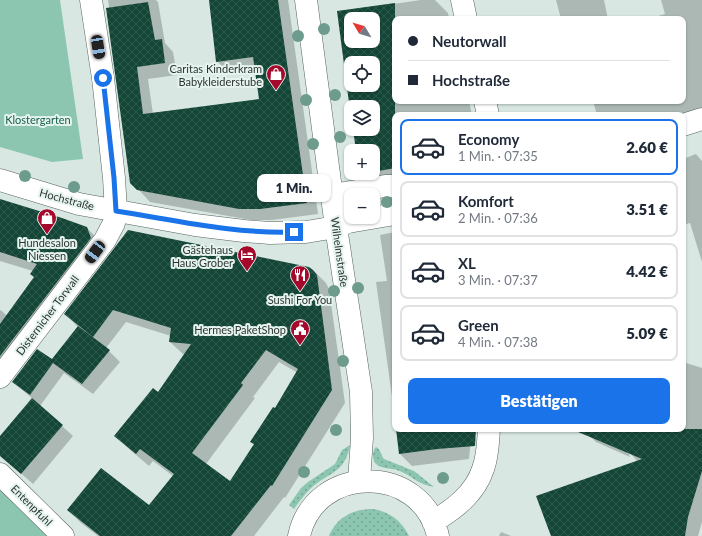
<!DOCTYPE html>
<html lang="de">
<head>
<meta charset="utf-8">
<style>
  :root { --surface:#fff; --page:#f6f6f7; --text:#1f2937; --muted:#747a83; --line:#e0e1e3; --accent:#1a73e8 }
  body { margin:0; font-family:Lato,sans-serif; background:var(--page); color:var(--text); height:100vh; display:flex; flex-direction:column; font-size:15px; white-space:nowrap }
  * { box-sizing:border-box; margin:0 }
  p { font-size:13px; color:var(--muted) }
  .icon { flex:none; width:22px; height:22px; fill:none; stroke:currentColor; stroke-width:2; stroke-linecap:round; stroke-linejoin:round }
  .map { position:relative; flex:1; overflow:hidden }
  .sheet { position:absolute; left:392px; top:112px; width:294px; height:320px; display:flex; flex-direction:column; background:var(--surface); border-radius:8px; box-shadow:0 1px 3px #0004 }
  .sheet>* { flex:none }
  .banner { position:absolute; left:392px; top:16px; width:294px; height:88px; border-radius:8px; box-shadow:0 1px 3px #0004; display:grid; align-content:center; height:88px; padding:0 16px; background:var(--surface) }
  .needle { width:26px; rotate:308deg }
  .buttons { position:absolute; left:344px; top:12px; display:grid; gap:8px }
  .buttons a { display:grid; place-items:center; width:36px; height:36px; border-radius:8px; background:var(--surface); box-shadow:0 1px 3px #0004; font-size:20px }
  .end { position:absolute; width:18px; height:18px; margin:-9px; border:5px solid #1a73e8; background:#fff; box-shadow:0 0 0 2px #fff }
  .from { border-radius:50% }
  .bubble { position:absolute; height:28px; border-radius:8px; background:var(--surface); box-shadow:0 1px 3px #0004; font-size:13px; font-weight:800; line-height:28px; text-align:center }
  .car { position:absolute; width:12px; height:24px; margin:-12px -6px; border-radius:5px; box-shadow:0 0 3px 1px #0007; background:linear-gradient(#222 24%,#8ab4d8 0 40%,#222 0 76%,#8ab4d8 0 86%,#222 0) }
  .banner b { display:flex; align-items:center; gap:14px; height:38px; font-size:15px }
  .banner b+b { border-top:1px solid var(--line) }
  .banner i { width:10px; height:10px; background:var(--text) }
  ul { padding:7px 0 0; list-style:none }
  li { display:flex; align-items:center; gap:12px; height:56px; margin:0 8px 6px; padding:0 8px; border:2px solid var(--line); border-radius:8px }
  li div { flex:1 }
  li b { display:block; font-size:15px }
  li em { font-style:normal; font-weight:800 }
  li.on { border-color:var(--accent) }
  li>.icon { width:36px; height:36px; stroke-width:1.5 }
  .cta { display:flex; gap:8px; margin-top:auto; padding:8px 16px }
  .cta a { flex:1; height:46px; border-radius:8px; background:var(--accent); color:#fff; font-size:16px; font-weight:800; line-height:46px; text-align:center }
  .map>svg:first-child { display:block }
  .grass { fill:url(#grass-dots) }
  .green { fill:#8cc6b0 }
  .shadow { fill:#0003; fill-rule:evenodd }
  .building { fill:url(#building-cross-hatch); fill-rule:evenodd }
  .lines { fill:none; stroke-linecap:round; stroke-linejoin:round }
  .minor-casing { stroke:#56635d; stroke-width:23 }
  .minor { stroke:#fff; stroke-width:22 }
  .tree { fill:#6d9b8d }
  .route { stroke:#1a73e8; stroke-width:5 }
  .labels { text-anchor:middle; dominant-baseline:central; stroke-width:4; stroke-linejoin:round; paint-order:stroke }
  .poi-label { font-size:11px; fill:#2e3432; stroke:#e5f4ee; text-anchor:end }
  .park-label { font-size:11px; fill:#155d49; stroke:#e5f4ee }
  .street-label { font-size:11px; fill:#2e3432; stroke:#e5f4ee }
</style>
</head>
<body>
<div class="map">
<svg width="702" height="536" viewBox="0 0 702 536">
  <defs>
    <pattern id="grass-dots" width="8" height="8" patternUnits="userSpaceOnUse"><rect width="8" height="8" fill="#8cc6b0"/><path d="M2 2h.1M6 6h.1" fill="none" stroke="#73a290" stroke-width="1.8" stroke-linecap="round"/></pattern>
    <pattern id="building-cross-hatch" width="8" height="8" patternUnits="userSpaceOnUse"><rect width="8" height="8" fill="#144637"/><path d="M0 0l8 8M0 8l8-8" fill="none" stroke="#2e594c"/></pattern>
  </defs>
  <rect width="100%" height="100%" fill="#d8e7e1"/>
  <path class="grass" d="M350,445C345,474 328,472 310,489C304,495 299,502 294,509L289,505L301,488L308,482L335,464L342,450Z
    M376,447C381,449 381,456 384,459L414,471L434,487C416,484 412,475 397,470C391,468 381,469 376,464C372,460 372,451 376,447Z
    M373,509C390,512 401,520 409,536H329C337,517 353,509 373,509Z"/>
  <path class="green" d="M0,0H60L83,159L52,162L0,147Z
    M0,488L49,536H0Z"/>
  <path class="shadow" d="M108,0H156L158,2L165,43L173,52L177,75L148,79L153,114L260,100L256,69L229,73L217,61L210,0H288L318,214L272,220H251L150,202L138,189Z
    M421,0H435L448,13L449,19H395V101H469L472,115H395V184L375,188L361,173H373V151H358L354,129H373V107H351L338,12ZM351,19H373V41H351ZM351,63H373V85H351Z
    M556,0H604L608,19H561Z
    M661,0H702V113L683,115H597L593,101H683V19H648L665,14Z
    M696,154L702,161V262L690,223L683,225V159Z
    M0,200L87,228L100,241L0,384V311L1,310L7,316L35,277L33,271L0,261Z
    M395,232V418L376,282L387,281L380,235Z
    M313,270L326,283L329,289L345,403L285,498L284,497L254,536H98L81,523L68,510L149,507L173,476L153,461L149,466L128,448L116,436L159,393L185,355L183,354L170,342L171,336L126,322L106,348L120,362L93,394L64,373L40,406L73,436L33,484L0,455V437L33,399L13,382L52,360L78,327L65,314ZM279,362L298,373L276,409L251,441L255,445L231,483L206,464L255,398L253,397Z
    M683,362L702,368V522L698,536H552L638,462L630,453L637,429H683Z
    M397,429H472L469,459L412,466L400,454Z
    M593,429H620L630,457L596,442L591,437Z
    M501,532L511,536H499Z"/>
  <path class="building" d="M209,0H278L307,203L260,209H239L137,190L130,183L106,8L148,2L155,40L162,39L165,63L137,67L143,114L259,99L253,57L216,62Z
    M395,3V168L373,172V151H356L353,129H373V107H351V118L337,11ZM351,19H373V41H351ZM351,63H373V85H351Z
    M0,199L62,218L87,227L91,238L0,356V324L34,277L30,274L37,264L0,252Z
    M128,230L309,267L313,270L317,275L332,390L272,486L271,485L231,536H100L67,510L101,468L149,505L174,474L140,449L136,454L114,436L153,388L158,392L191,344L169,342L171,328L113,310L93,337L64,314ZM266,350L298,369L275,408L273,407L250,442L254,444L230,481L192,453L243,385L241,383Z
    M78,326L110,350L82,384L53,363L30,395L12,382L37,349L52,359Z
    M32,398L63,425L21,474L0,456V436Z
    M396,429H476L475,446L437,449L399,454Z
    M571,429H702V471L688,517L685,536H551L536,496L642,459Z"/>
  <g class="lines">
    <defs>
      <path id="minor" d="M306,0L336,227L361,392L362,438L359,481
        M462,0L466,19
        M485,101L488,115
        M683,125L702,119
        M0,180L79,204L195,225L244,231L270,233L306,232L336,227L348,222L395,214
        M333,195L385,186H395
        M0,377L105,240L114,223L116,211L114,178L103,78L91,0
        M0,474L63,536
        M433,522C454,509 475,494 483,469C488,456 488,442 489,429
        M299,536C315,463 422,463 438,536"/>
    </defs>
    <use href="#minor" class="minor-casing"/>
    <use href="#minor" class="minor"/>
  </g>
  <g class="tree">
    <circle cx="324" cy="29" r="6"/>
    <circle cx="298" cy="36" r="6"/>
    <circle cx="335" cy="95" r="6"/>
    <circle cx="306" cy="100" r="6"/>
    <circle cx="340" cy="137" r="6"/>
    <circle cx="313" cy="144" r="6"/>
    <circle cx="25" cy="176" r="6"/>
    <circle cx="74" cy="187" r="6"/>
    <circle cx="387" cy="202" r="6"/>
    <circle cx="358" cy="288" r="6"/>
    <circle cx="334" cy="291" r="6"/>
    <circle cx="343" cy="361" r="6"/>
    <circle cx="336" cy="430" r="6"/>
    <circle cx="304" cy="472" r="6"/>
    <circle cx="443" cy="478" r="6"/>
  </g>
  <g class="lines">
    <path class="route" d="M103,78L114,178L116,211C175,220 234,234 294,232"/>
  </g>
  <defs>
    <symbol id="shop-pin" viewBox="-11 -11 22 30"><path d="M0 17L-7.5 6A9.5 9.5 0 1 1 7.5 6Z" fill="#a4082b" stroke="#e5f4ee"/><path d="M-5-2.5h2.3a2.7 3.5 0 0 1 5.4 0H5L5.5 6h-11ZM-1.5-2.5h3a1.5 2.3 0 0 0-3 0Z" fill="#fff"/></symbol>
    <symbol id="hotel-pin" viewBox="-11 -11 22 30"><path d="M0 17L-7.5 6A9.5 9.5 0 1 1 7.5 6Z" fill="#a4082b" stroke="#e5f4ee"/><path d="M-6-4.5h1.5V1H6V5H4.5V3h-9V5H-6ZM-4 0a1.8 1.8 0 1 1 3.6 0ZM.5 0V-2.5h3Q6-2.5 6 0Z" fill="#fff"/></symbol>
    <symbol id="restaurant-pin" viewBox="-11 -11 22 30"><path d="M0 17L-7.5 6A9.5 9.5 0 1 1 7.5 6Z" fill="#a4082b" stroke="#e5f4ee"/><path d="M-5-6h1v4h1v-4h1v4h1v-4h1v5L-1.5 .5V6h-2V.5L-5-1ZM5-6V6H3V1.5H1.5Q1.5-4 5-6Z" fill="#fff"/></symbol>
    <symbol id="civic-pin" viewBox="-11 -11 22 30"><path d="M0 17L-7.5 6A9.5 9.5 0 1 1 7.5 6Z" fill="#a4082b" stroke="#e5f4ee"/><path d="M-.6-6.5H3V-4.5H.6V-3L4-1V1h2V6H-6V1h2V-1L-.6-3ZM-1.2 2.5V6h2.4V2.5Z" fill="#fff"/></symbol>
  </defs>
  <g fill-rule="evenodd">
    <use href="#shop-pin" x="265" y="63" width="22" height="30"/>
    <use href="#shop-pin" x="36" y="207" width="22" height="30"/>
    <use href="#hotel-pin" x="236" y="244" width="22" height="30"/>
    <use href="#restaurant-pin" x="289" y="264" width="22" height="30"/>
    <use href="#civic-pin" x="289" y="318" width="22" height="30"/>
  </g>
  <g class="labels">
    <g class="poi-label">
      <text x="262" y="68">Caritas Kinderkram<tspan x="262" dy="13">Babykleiderstube</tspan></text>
      <text x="47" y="242" text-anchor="middle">Hundesalon<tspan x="47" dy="13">Niessen</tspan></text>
      <text x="233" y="249">Gästehaus<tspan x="233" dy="13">Haus Grober</tspan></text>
      <text x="300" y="299" text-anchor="middle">Sushi For You</text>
      <text x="286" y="329">Hermes PaketShop</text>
    </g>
    <g class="park-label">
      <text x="38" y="119">Klostergarten</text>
    </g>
    <g class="street-label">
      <text transform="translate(67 199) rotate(15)">Hochstraße</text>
      <text transform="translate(340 252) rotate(82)">Wilhelmstraße</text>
      <text transform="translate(47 315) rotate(-53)">Disternicher Torwall</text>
      <text transform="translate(32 505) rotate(45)">Entenpfuhl</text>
    </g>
  </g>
</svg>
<div class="buttons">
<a><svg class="needle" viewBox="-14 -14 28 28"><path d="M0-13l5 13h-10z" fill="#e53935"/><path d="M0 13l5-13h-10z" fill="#747a83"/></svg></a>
<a><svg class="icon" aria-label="locate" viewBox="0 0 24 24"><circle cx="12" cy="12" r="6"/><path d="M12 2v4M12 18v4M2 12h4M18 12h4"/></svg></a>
<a><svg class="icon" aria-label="layers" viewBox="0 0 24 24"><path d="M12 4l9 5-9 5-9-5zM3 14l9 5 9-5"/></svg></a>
<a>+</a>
<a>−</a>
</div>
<i class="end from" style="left:103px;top:78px"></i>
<i class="end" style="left:294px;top:232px"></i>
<div class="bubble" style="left:257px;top:174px;width:74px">1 Min.</div>
<i class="car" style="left:98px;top:47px;rotate:171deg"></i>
<i class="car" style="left:95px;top:252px;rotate:217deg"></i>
<div class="banner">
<b><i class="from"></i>Neutorwall</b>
<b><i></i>Hochstraße</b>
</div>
<section class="sheet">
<ul>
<li class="on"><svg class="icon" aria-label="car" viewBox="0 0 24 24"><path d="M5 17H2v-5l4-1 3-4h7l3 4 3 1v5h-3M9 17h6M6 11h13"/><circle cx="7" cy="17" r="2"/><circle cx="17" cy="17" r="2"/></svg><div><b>Economy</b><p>1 Min. · 07:35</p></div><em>2.60 €</em></li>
<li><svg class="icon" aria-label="car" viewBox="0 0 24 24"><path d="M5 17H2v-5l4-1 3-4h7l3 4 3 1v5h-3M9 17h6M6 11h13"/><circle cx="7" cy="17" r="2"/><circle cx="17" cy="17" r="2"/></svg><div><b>Komfort</b><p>2 Min. · 07:36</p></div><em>3.51 €</em></li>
<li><svg class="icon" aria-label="car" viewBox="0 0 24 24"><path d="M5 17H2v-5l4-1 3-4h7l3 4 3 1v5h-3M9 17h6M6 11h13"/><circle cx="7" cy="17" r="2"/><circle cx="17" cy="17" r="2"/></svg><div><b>XL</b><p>3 Min. · 07:37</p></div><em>4.42 €</em></li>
<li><svg class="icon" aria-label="car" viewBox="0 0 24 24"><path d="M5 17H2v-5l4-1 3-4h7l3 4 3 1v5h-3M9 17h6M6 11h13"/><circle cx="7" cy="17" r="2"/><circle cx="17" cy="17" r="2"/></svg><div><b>Green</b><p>4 Min. · 07:38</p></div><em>5.09 €</em></li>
</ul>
<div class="cta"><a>Bestätigen</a></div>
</section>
</div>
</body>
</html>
